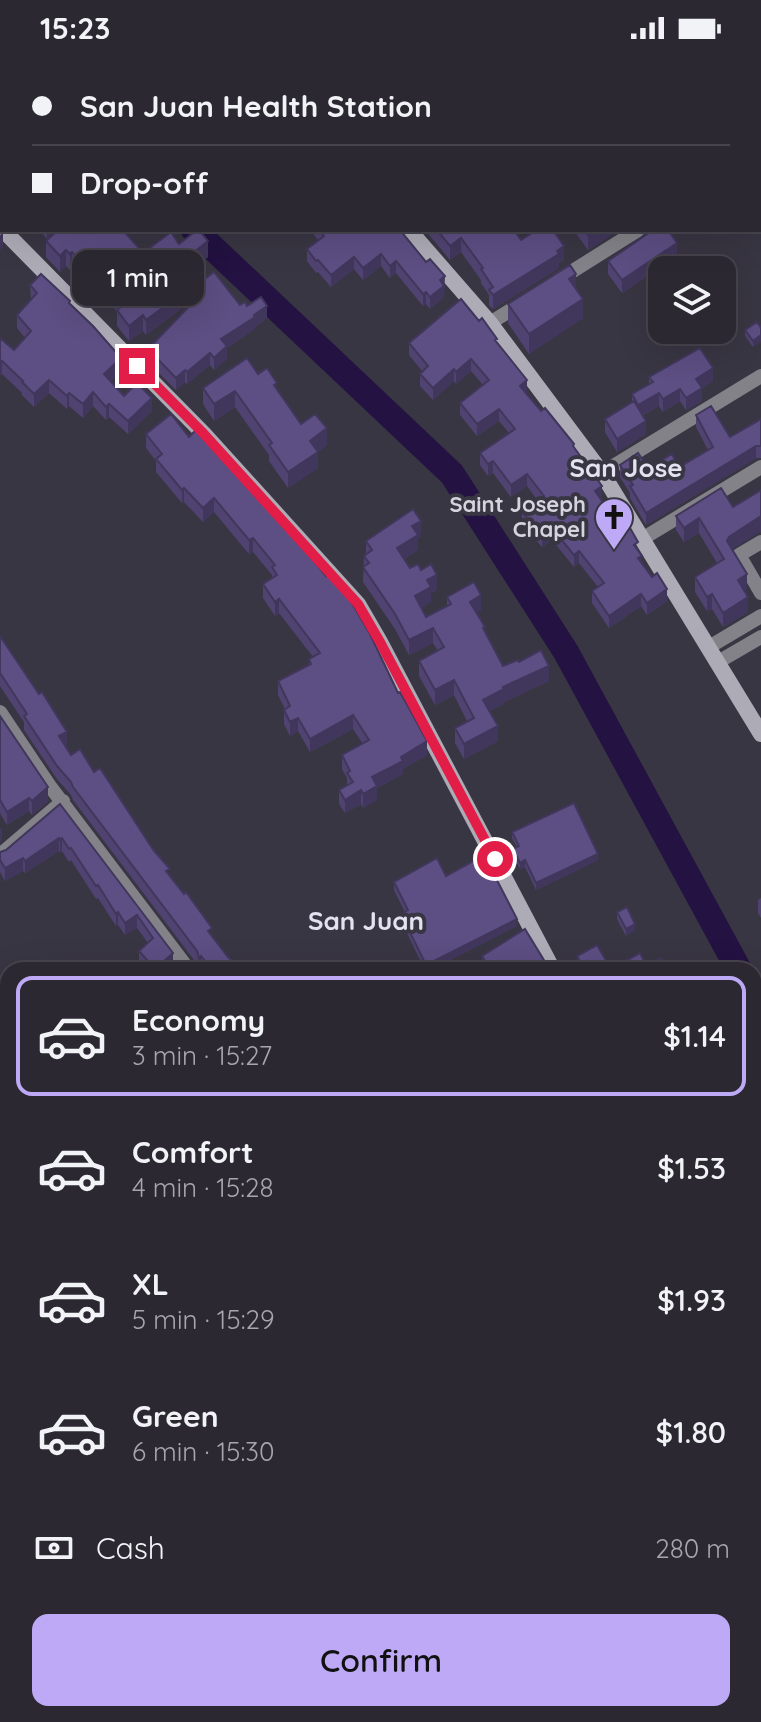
<!DOCTYPE html>
<html lang="en">
<head>
<meta charset="utf-8">
<style>
  :root { --surface:#2b2832; --page:#37343e; --text:#f1f3f6; --muted:#a6a6ac; --line:#47444d; --accent:#bda9f5 }
  body { margin:0; font-family:Quicksand,sans-serif; background:var(--page); color:var(--text); height:100vh; display:flex; flex-direction:column; font-size:30px; white-space:nowrap }
  * { box-sizing:border-box; margin:0 }
  p { font-size:26px; color:var(--muted) }
  .icon { flex:none; width:44px; height:44px; fill:none; stroke:currentColor; stroke-width:2; stroke-linecap:round; stroke-linejoin:round }
  .map { position:relative; flex:1; overflow:hidden }
  .drawer { position:absolute; left:0px; top:906px; width:762px; height:760px; display:flex; flex-direction:column; background:var(--surface); border-radius:24px 24px 0 0; box-shadow:0 8px 32px #0002,0 0 0 2px var(--line) }
  .drawer>* { flex:none }
  .guide { position:absolute; left:0px; top:0px; width:762px; height:176px; box-shadow:0 8px 32px #0002,0 0 0 2px var(--line); display:grid; align-content:center; height:176px; padding:0 32px; background:var(--surface) }
  .controls { position:absolute; left:648px; top:200px; display:grid; gap:16px }
  .controls a { display:grid; place-items:center; width:88px; height:88px; border-radius:16px; background:var(--surface); box-shadow:0 8px 32px #0002,0 0 0 2px var(--line); font-size:40px }
  .end { position:absolute; width:36px; height:36px; margin:-18px; border:10px solid #e11d48; background:#fff; box-shadow:0 0 0 4px #fff }
  .from { border-radius:50% }
  .bubble { position:absolute; height:56px; border-radius:16px; background:var(--surface); box-shadow:0 8px 32px #0002,0 0 0 2px var(--line); font-size:26px; font-weight:600; line-height:56px; text-align:center }
  .guide b { display:flex; align-items:center; gap:28px; height:76px; font-size:30px }
  .guide b+b { border-top:2px solid var(--line) }
  .guide i { width:20px; height:20px; background:var(--text) }
  ul { padding:14px 0 0; list-style:none }
  li { display:flex; align-items:center; gap:24px; height:120px; margin:0 16px 12px; padding:0 16px; border:4px solid transparent; border-radius:16px }
  li div { flex:1 }
  li b { display:block; font-size:30px }
  li em { font-style:normal; font-weight:600 }
  li.active { border-color:var(--accent) }
  li>.icon { width:72px; height:72px; stroke-width:1.5 }
  .pay { display:flex; align-items:center; gap:20px; height:88px; padding:0 32px; font-size:30px }
  .pay p { margin-inline-start:auto }
  .action { display:flex; gap:16px; margin-top:auto; padding:16px 32px }
  .action a { flex:1; height:92px; border-radius:16px; background:var(--accent); color:#111; font-size:32px; font-weight:600; line-height:92px; text-align:center }
  .status { display:flex; justify-content:space-between; align-items:center; height:56px; padding:0 40px; background:var(--surface); direction:ltr }
  .status svg { height:22px; fill:currentColor }
  .map>svg:first-child { display:block }
  .lines { fill:none; stroke-linecap:round; stroke-linejoin:round }
  .river { stroke:#231242; stroke-width:26 }
  .street { stroke:#838288; stroke-width:14 }
  .secondary { stroke:#adabb5; stroke-width:16 }
  .wall { fill:#504371 }
  .shaded-wall { fill:#41375c }
  .building { fill:#5d4e83; stroke:#41375c; stroke-width:2 }
  .route { stroke:#e11d48; stroke-width:10 }
  .labels { text-anchor:middle; dominant-baseline:central; stroke-width:8; stroke-linejoin:round; paint-order:stroke }
  .poi-label { font-size:22px; font-weight:bold; fill:#d6d4dc; stroke:#393643; text-anchor:end }
  .quarter-label { font-size:26px; font-weight:bold; fill:#e4e1f1; stroke:#393643 }
</style>
</head>
<body>
<div class="status"><b>15:23</b><svg viewBox="0 0 49 12"><path d="M0 12V9h3v3zM5 12V6h3v6zM10 12V3h3v9zM15 12V0h3v12zM26 1h20v11H26zM47 4h2v5h-2z"/></svg></div>
<div class="map">
<svg width="761" height="1666" viewBox="0 0 761 1666">
  <rect width="100%" height="100%" fill="#393643"/>
  <g class="lines">
    <path class="river" d="M0,4L2,5
      M194,174L452,418L566,596L739,914
      M754,942L761,954"/>
    <path class="street" d="M560,223L638,174
      M490,267L522,247
      M602,417L761,320
      M642,483L761,411
      M761,486L739,499L761,537
      M709,591L761,560
      M718,606L761,581
      M0,656L49,729L189,914
      M0,799L63,745
      M592,1658L594,1666"/>
    <path class="secondary" d="M256,0L257,2
      M3,174L204,378L358,548L380,586L553,914
      M409,174L490,267L602,417L761,678
      M754,1323L761,1337"/>
  </g>
  <path class="wall" d="M0,69L2,71V152L0,150Z
    M39,174H56L47,183Z
    M314,174H400L445,232L444,233V241L430,253L426,248L423,250L396,217L390,222L381,210L363,224L354,213L331,231L318,216L316,217L307,205V193L318,184L314,179Z
    M425,174H496L521,184L535,176L534,174H553L564,204L559,207V212L493,253L489,249V239L481,227V224L461,196L450,204Z
    M575,174H619L588,194L575,176Z
    M64,176L143,197L179,188L208,201L172,229L180,254L146,279L143,275L129,285L117,270V256L108,244L100,250L90,236V233L72,212L70,214L66,210L60,216L46,201V185Z
    M677,200L622,237L608,218V205Z
    M198,228L240,249L247,250L267,262L255,271V273L227,292V303L214,314L210,309L187,328L185,326L176,334L148,306V293L199,241Z
    M30,229L70,248L121,315L111,325L124,340L152,355L128,378L109,361L106,364L93,350L83,362L69,350L67,353L49,337L34,351L22,339V337L2,318L0,282L14,294L25,282L17,272V259L31,243Z
    M576,233L583,262L529,298L508,267V248Z
    M761,272L753,291L745,280V274Z
    M497,286L527,336L526,337L574,392L602,442L601,443L638,495L642,508L667,545L647,559L641,550L609,572L592,547V535L598,531L579,507L574,511L552,484L542,491L522,468V456L538,445L527,430L511,441L493,417L488,420L480,409V397L509,377L499,365L477,380L460,359V347L483,329L471,315L456,328L454,325L433,344L420,330V318L422,315L409,299V287Z
    M258,318L277,334L301,368L327,389L318,396V412L288,432L269,405V399L235,351L214,365L203,348V332Z
    M649,321L713,325L702,332V345L686,354L680,345L663,356L659,350L643,359L646,378L617,396L605,376V363L632,347V338L649,328Z
    M171,358L427,699L403,713V718L377,732V744L363,752L361,748L345,757L339,748V734L347,730V722L342,713V699L363,688L353,673L310,696L298,675L290,680L284,668V654L285,653L278,639V625L309,609V603L313,601L279,557L275,560L263,542V528L272,522V519L253,496L249,498L214,456L203,466L184,446L182,447L156,416V405L146,392V378Z
    M696,359L730,381L761,363V402H756L646,469L630,442V437L620,421V409L648,412L679,411L708,394L696,371Z
    M761,434V475L732,493L747,533L744,534L748,556L723,571L712,553L707,555L695,536V521L717,507L699,477L684,486L676,474V460L733,451Z
    M421,480L418,482V494L404,503L410,512L421,514L437,534L431,537V546L421,552L426,561L447,550V541L481,554L476,557L503,610L519,606L549,625L504,646V648L489,655L498,685L464,703L455,687V672L467,665L454,639L435,649L419,620V605L438,595L433,587L409,599L395,573L363,526L364,500L366,498V485Z
    M0,580L67,689L65,690L71,699L94,716L212,880L228,901L244,914H198L197,908L73,744L71,739L57,723L24,674V666L0,630Z
    M0,660L48,745L32,759L29,755L7,769L0,757Z
    M60,748L173,910L168,914H144L139,908V895L148,887L137,872L125,879L118,869L116,870L98,842L96,843L71,804L69,806L62,795L60,797L59,795L25,817L23,815L5,825L0,816V796L6,794Z
    M512,776L598,804L536,834L525,811L520,813L513,800V793L517,791L512,782Z
    M446,820L517,870L431,914H425L401,865V858L405,856L394,834V826Z
    M761,842V862L758,857V844Z
    M617,856L635,874L626,880L617,863Z
    M482,900L550,914H482Z
    M577,900L611,913L647,910L667,914H577Z
    M602,1658H702V1663L699,1664L700,1666H649V1665L645,1666H605Z"/>
  <path class="shaded-wall" d="M103,0H118V1L101,2Z
    M47,174H56L47,183Z
    M596,174H619L588,194V179Z
    M3,176V191L0,194V179Z
    M461,182V196L450,204V190Z
    M208,185V201L165,235V219Z
    M677,187V200L622,237V224Z
    M564,190V204L559,207V212L493,253V239Z
    M66,194V210L60,216V200Z
    M72,196V212L70,214V198Z
    M381,198V210L363,224V212Z
    M354,201V213L331,231V219Z
    M396,205V217L390,222V210Z
    M576,218V238L569,223Z
    M445,220L444,241L430,253V241L440,224Z
    M108,229V244L100,250V234Z
    M426,236V248L423,250V238Z
    M180,239V254L146,279V264Z
    M583,243V262L529,298V278Z
    M267,250V262L255,271V273L227,292V303L214,314V302L221,283Z
    M143,259V275L129,285V270Z
    M761,279V286L753,291V285Z
    M210,297V309L187,328V316Z
    M121,302V315L104,332V318Z
    M471,303V315L456,328V316Z
    M2,305V318L0,320V307Z
    M713,312V325L702,332V345L686,354V342L696,323Z
    M454,313V325L433,344V332Z
    M185,314V326L176,334V322Z
    M49,324V337L34,351V338Z
    M527,324V336L520,342V330Z
    M680,333V345L663,356V343Z
    M235,335V351L214,365V348Z
    M93,336V350L83,362V348Z
    M69,337V350L67,353V340Z
    M659,337V350L638,361V349Z
    M152,342V355L128,378V365Z
    M109,348V361L106,364V351Z
    M499,353V365L477,380V368Z
    M646,365V378L617,396V383Z
    M327,372V389L318,396V412L288,432V416L310,385Z
    M756,390V402L646,469V457Z
    M493,405V417L488,420V408Z
    M527,418V430L511,441V429Z
    M602,430V442L595,447V435Z
    M184,432V446L182,447V434Z
    M214,442V456L203,466V452Z
    M761,460V475L729,495L727,485L729,481Z
    M699,462V477L684,486V472Z
    M421,465V480L418,482V494L397,507V492L412,470Z
    M552,472V484L542,491V479Z
    M253,482V496L249,498V484Z
    M579,495V507L574,511V499Z
    M747,518V533L738,539V524Z
    M437,519V534L431,537V546L415,556V540L427,524Z
    M667,533V545L647,559V547Z
    M641,538V550L609,572V560Z
    M712,538V553L707,555V541Z
    M481,539V554L470,561V546Z
    M748,541V556L723,571V557Z
    M279,543V557L275,560V546Z
    M433,572V587L409,599V584Z
    M549,610V625L504,646V648L483,659V644L503,631Z
    M454,624V639L435,649V634Z
    M353,659V673L310,696V683Z
    M298,662V675L290,680V666Z
    M498,670V685L464,703V688Z
    M67,676V689L59,694V680Z
    M427,685V699L403,713V718L377,732V744L363,752V738L372,721L401,701Z
    M48,731V745L32,759V745Z
    M361,734V748L345,757V744Z
    M29,742V755L7,769V756Z
    M2,771V784L0,786V773Z
    M59,782V795L25,817V805Z
    M62,782V795L60,797V784Z
    M598,798V804L536,834V827Z
    M23,802V815L5,825V812Z
    M525,804V811L520,813V807Z
    M118,856V869L116,870V858Z
    M137,859V872L125,879V867Z
    M517,863V870L431,914H426V909Z
    M635,868V874L626,880V873Z
    M173,897V910L168,914H155Z
    M201,900V914H199V902Z
    M761,1139V1156L754,1159V1143Z
    M758,1165V1182L754,1184V1167Z
    M761,1371V1390L754,1393V1375Z
    M633,1658H649V1665L645,1666H629V1660Z"/>
  <path class="building" d="M74,0H103L101,2H76Z
    M207,0H251L253,2H209Z
    M525,0H540L541,2H522Z
    M750,0H761V35L760,2H747Z
    M0,69L2,71V127L0,125Z
    M58,174H63L64,176L66,174H123L143,197L171,176L179,188L197,174H199L208,185L165,219L180,239L146,264L143,259L129,270L117,254L124,249L108,229L100,234L90,220L92,219L72,196L70,198L66,194L60,200L46,185Z
    M319,174H400L426,206L430,203L445,220L440,224L444,230L430,241L426,236L423,238L396,205L390,210L381,198L363,212L354,201L331,219L318,204L316,205L307,193L324,180Z
    M437,174H514L521,184L537,174H553L564,190L557,195L559,198L493,239L489,234L493,231L481,213L483,212L461,182L450,190Z
    M584,174H596L588,179Z
    M653,174H668L677,187L622,224L608,205Z
    M570,209L576,218L569,223L583,243L529,278L508,248Z
    M214,216L240,249L245,246L247,250L261,241L267,250L254,259L255,261L221,283L227,290L214,302L210,297L187,316L185,314L176,322L148,293L204,235L198,228Z
    M41,218L70,245L69,247L93,270L121,302L104,318L124,340L137,327L152,342L128,365L109,348L106,351L93,336L83,348L69,337L67,340L49,324L34,338L22,326L23,325L2,305L0,307V282L14,294L31,275L17,259L37,237L30,229Z
    M461,243L479,265L482,262L497,283L495,284L527,324L520,330L541,355L545,352L574,388L573,390L602,430L595,435L615,463L622,458L638,486L634,489L642,500L638,502L652,521L657,517L667,533L647,547L641,538L609,560L592,535L604,527L579,495L574,499L552,472L542,479L522,456L544,440L527,418L511,429L493,405L488,408L480,397L515,373L499,353L477,368L460,347L489,324L471,303L456,316L454,313L433,332L420,318L428,310L409,287Z
    M757,266L761,272V279L753,285L745,274Z
    M700,292L713,312L696,323L702,332L686,342L680,333L663,343L659,337L638,349L632,338L653,326L649,321Z
    M247,302L258,318L267,312L277,327L274,329L301,368L315,358L327,372L310,385L318,396L288,416L269,389L272,387L235,335L214,348L203,332Z
    M634,345L646,365L617,383L605,363Z
    M711,350L730,381L761,363V390H756L646,457L630,430L633,429L620,409L638,397L648,412L672,398L679,411L713,391L696,359Z
    M171,358L189,381L197,373L289,477L291,476L295,481L326,520L328,518L344,538L346,537L370,578L398,637L400,636L409,652L427,685L401,701L403,705L372,721L377,730L363,738L361,734L345,744L339,734L353,726L347,717L350,715L342,699L369,684L353,659L310,683L298,662L290,666L284,654L290,650L278,625L311,608L309,603L320,597L279,543L275,546L263,528L277,519L272,511L275,509L253,482L249,484L214,442L203,452L184,432L182,434L156,403L162,398L146,378Z
    M721,432L733,451L761,434V460L729,481L727,485L747,518L738,524L748,541L723,557L712,538L707,541L695,521L724,503L699,462L684,472L676,460Z
    M413,453L421,465L412,470L418,479L397,492L410,512L418,508L421,514L431,508L437,519L427,524L431,531L415,540L426,561L451,548L447,541L474,526L481,539L470,546L485,571L483,572L503,610L518,604L519,606L541,594L549,610L503,631L504,633L483,644L498,670L464,688L455,672L474,662L454,624L435,634L419,605L444,591L433,572L409,584L395,558L363,511L369,507L364,500L372,494L366,485Z
    M0,580L39,638L42,636L67,676L59,680L71,699L80,693L94,716L100,712L154,795L170,813L166,815L184,838L186,836L212,872L208,875L228,901L237,909L239,907L244,914H212L201,900L199,902L197,895L73,731L71,726L57,710L24,660L27,658L0,617Z
    M0,660L48,731L32,745L29,742L7,756L0,744Z
    M574,747L598,798L536,827L525,804L520,807L513,793L519,790L512,776Z
    M60,748L173,897L155,913L139,895L153,882L137,859L125,867L118,856L116,858L98,829L96,830L71,792L69,793L62,782L60,784L59,782L25,805L23,802L5,812L0,804V796L6,794Z
    M484,799L517,863L426,909L401,858L408,854L394,826L437,802L446,820Z
    M627,851L635,868L626,873L617,856Z
    M525,873L550,914H490L482,900Z
    M597,889L611,913L640,897L647,910L661,902L667,914H584L577,900Z
    M756,1123L761,1131V1139L754,1143V1124Z
    M754,1157L758,1165L754,1167Z
    M754,1340L761,1352V1371L754,1375Z
    M554,1658H580L582,1666H556Z
    M606,1658H633L629,1660L631,1666H608Z
    M651,1658H697L700,1666H655Z"/>
  <g class="lines">
    <path class="route" d="M137,310L204,378L358,548L380,586L495,803"/>
  </g>
  <defs>
    <symbol id="church-pin" viewBox="-11 -11 22 30"><path d="M0 17L-7.5 6A9.5 9.5 0 1 1 7.5 6Z" fill="#bda9f5" stroke="#393643"/><path d="M-1.2-6h2.4v3.5h3.3v2.4h-3.3V6h-2.4V-.1h-3.3v-2.4h3.3Z" fill="#111"/></symbol>
  </defs>
  <g fill-rule="evenodd">
    <use href="#church-pin" x="592" y="439" width="44" height="60"/>
  </g>
  <g class="labels">
    <g class="poi-label">
      <text x="586" y="448">Saint Joseph<tspan x="586" dy="25">Chapel</tspan></text>
    </g>
    <g class="quarter-label">
      <text x="626" y="411">San Jose</text>
      <text x="366" y="864">San Juan</text>
    </g>
  </g>
</svg>
<div class="controls">
<a><svg class="icon" aria-label="layers" viewBox="0 0 24 24"><path d="M12 4l9 5-9 5-9-5zM3 14l9 5 9-5"/></svg></a>
</div>
<i class="end from" style="left:495px;top:803px"></i>
<i class="end" style="left:137px;top:310px"></i>
<div class="bubble" style="left:72px;top:194px;width:132px">1 min</div>
<div class="guide">
<b><i class="from"></i>San Juan Health Station</b>
<b><i></i>Drop-off</b>
</div>
<section class="drawer">
<ul>
<li class="active"><svg class="icon" aria-label="car" viewBox="0 0 24 24"><path d="M5 17H2v-5l4-1 3-4h7l3 4 3 1v5h-3M9 17h6M6 11h13"/><circle cx="7" cy="17" r="2"/><circle cx="17" cy="17" r="2"/></svg><div><b>Economy</b><p>3 min · 15:27</p></div><em>$1.14</em></li>
<li><svg class="icon" aria-label="car" viewBox="0 0 24 24"><path d="M5 17H2v-5l4-1 3-4h7l3 4 3 1v5h-3M9 17h6M6 11h13"/><circle cx="7" cy="17" r="2"/><circle cx="17" cy="17" r="2"/></svg><div><b>Comfort</b><p>4 min · 15:28</p></div><em>$1.53</em></li>
<li><svg class="icon" aria-label="car" viewBox="0 0 24 24"><path d="M5 17H2v-5l4-1 3-4h7l3 4 3 1v5h-3M9 17h6M6 11h13"/><circle cx="7" cy="17" r="2"/><circle cx="17" cy="17" r="2"/></svg><div><b>XL</b><p>5 min · 15:29</p></div><em>$1.93</em></li>
<li><svg class="icon" aria-label="car" viewBox="0 0 24 24"><path d="M5 17H2v-5l4-1 3-4h7l3 4 3 1v5h-3M9 17h6M6 11h13"/><circle cx="7" cy="17" r="2"/><circle cx="17" cy="17" r="2"/></svg><div><b>Green</b><p>6 min · 15:30</p></div><em>$1.80</em></li>
</ul>
<div class="pay"><svg class="icon" aria-label="cash" viewBox="0 0 24 24"><path d="M3 7h18v10H3z"/><circle cx="12" cy="12" r="2"/></svg>Cash<p>280 m</p></div>
<div class="action"><a>Confirm</a></div>
</section>
</div>
</body>
</html>
